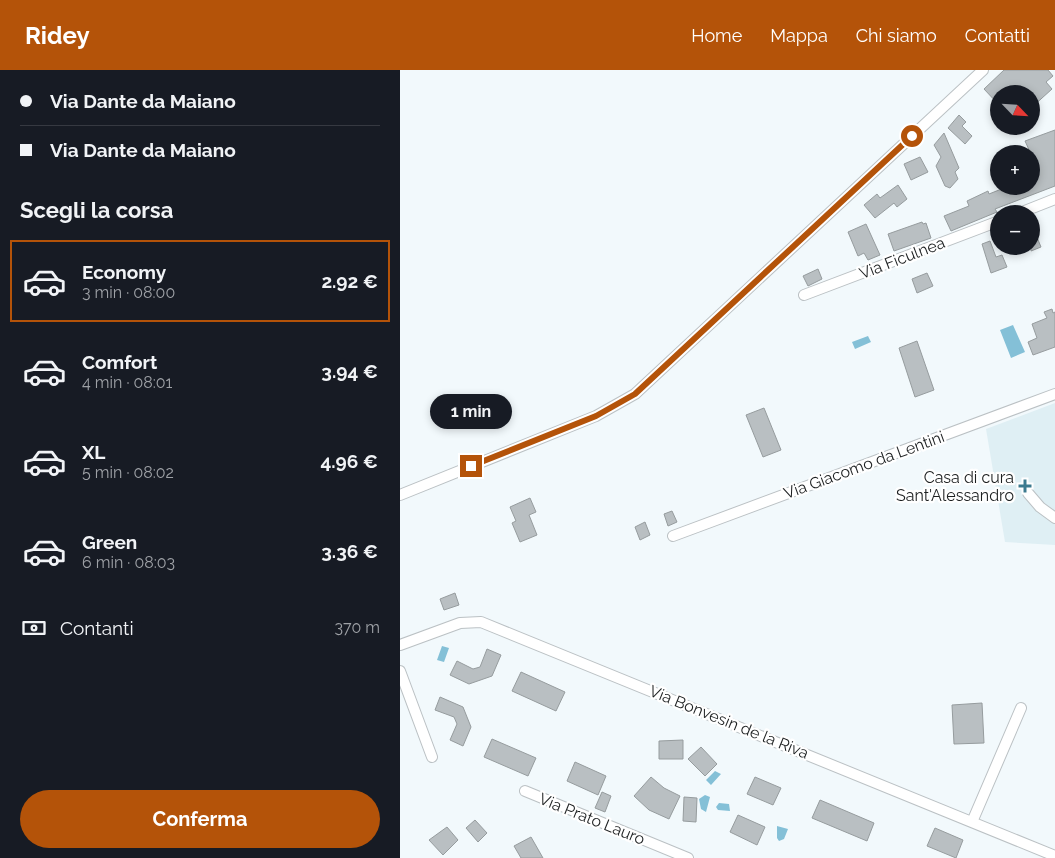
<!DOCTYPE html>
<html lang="it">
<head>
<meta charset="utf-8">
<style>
  :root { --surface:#171b24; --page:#242831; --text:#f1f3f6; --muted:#9ea1a6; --line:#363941; --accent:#b45309 }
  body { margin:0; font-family:Raleway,sans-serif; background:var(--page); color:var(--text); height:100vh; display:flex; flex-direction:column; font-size:19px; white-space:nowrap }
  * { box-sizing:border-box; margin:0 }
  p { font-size:16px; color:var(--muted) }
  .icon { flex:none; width:28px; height:28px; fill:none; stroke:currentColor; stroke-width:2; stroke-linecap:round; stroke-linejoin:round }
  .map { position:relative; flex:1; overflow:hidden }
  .details { display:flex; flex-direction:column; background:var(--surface); width:400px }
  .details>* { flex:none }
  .hud { display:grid; align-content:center; height:110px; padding:0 20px; background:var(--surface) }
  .needle { width:32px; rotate:115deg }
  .fabs { position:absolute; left:590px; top:15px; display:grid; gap:10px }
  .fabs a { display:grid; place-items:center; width:50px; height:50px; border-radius:50%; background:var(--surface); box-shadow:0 2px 8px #0003; font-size:25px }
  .end { position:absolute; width:22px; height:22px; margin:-11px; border:6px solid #b45309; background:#fff; box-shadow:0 0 0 2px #fff }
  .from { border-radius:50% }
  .bubble { position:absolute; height:35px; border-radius:18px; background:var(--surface); box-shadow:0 2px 8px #0003; font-size:16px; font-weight:700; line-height:35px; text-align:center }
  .hud b { display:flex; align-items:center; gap:18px; height:48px; font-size:19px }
  .hud b+b { border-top:1px solid var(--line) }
  .hud i { width:12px; height:12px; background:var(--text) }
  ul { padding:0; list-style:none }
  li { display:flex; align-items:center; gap:15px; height:82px; margin:0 10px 8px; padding:0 10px; border:2px solid transparent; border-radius:0px }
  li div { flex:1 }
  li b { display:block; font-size:19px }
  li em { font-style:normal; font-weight:700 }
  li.active { border-color:var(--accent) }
  li>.icon { width:45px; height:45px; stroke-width:1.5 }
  h2 { padding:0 20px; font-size:22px; line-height:60px }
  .pay { display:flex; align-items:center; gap:12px; height:55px; padding:0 20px; font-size:19px }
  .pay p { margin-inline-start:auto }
  .primary-button { display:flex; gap:10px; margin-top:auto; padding:10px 20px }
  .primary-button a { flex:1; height:58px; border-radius:30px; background:var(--accent); color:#fff; font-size:20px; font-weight:700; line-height:58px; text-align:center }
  header { display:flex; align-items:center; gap:30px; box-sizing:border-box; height:70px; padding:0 25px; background:var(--accent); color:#fff }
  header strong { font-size:24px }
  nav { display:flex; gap:28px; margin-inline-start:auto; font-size:18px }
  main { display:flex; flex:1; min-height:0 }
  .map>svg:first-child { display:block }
  .built { fill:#dfeff4 }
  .water { fill:#84c0d7 }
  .building { fill:#b9bfc2; stroke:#969c9e }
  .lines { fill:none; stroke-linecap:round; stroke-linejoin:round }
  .minor-casing { stroke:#bbc1c4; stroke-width:12 }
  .minor { stroke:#fff; stroke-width:10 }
  .route { stroke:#b45309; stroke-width:6 }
  .poi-dot { fill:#3c7a8f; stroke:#fff; stroke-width:2 }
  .labels { text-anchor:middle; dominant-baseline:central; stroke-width:4.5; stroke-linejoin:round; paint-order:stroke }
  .street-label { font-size:16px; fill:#1c1f20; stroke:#fff }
  .poi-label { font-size:16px; fill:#1c1f20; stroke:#fff; text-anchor:end }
</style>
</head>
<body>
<header>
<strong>Ridey</strong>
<nav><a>Home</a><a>Mappa</a><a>Chi siamo</a><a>Contatti</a></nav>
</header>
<main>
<section class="details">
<div class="hud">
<b><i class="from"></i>Via Dante da Maiano</b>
<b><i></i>Via Dante da Maiano</b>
</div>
<h2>Scegli la corsa</h2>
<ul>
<li class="active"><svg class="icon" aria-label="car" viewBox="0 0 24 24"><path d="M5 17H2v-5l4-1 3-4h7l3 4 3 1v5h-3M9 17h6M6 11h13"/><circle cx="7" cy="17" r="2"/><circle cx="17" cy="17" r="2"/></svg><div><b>Economy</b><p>3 min · 08:00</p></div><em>2.92 €</em></li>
<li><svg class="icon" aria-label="car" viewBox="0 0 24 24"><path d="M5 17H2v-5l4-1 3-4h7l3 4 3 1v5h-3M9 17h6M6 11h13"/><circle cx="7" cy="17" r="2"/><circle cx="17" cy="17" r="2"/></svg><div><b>Comfort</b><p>4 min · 08:01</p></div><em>3.94 €</em></li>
<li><svg class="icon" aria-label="car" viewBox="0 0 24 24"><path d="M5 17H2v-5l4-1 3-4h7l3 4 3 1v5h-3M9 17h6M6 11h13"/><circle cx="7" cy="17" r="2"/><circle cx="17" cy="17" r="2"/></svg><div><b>XL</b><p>5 min · 08:02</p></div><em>4.96 €</em></li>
<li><svg class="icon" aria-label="car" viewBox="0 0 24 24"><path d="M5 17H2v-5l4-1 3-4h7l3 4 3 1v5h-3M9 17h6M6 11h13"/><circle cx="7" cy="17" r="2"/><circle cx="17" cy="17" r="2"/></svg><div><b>Green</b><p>6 min · 08:03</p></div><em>3.36 €</em></li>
</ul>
<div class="pay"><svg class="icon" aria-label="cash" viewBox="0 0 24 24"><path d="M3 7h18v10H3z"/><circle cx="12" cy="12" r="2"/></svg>Contanti<p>370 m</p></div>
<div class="primary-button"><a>Conferma</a></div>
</section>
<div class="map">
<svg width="655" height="788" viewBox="0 0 655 788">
  <rect width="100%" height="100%" fill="#f2f9fc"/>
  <path class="built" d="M655,333V475L605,472L586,359Z"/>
  <path class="water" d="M613,255L625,282L611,288L600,260Z
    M468,266L471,272L455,279L452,272Z
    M42,576L49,578L44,592L37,590Z
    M315,701L321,704L311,715L306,710Z
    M305,725L310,727L306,742L301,739L299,729Z
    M319,733L329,734L330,741L318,740L316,737Z
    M377,756L388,759L384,769L379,771L377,768Z"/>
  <path class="building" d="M604,0H648L653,6L646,12L652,19L631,38V24H599V35L584,19Z
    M559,45L566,52L562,56L572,66L565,74L548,58Z
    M655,60V116L595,139L597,142L551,161L544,146L569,136L567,131L588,121L589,124L609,116H631V84L625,71Z
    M544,63L559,98L555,102L558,109L550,118L545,116L536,96L541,87L534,75Z
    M520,87L528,102L511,110L504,94Z
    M498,115L507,129L497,137L494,133L475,148L464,135L477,124L480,128Z
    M522,152L523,154L526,153L531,168L494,181L488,164Z
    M631,153L641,177L631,181Z
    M466,154L480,185L468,190L464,183L458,186L448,162Z
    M590,171L596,187L602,185L607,197L591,203L582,174Z
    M418,199L422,209L408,216L403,206Z
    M527,203L533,216L517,223L512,209Z
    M652,239L653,243L655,242V277L633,285L628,272L637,268L632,254L647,248L644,242Z
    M517,271L534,320L515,327L499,278Z
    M364,338L381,380L363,387L346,345Z
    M130,428L136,442L129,445L137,465L120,472L112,453L116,451L110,437Z
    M272,441L277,452L268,456L264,444Z
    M245,452L250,465L240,470L235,457Z
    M55,523L59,535L44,540L40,529Z
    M87,579L101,585L92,606L69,614L50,605L57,591L73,599L80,597Z
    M121,602L165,622L156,641L112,621Z
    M40,627L63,637L71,657L63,676L50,670L57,654L54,647L35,640Z
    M582,633L584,673L554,674L552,635Z
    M92,669L136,688L128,706L84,687Z
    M283,670V689H259V671Z
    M301,677L317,694L305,706L288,689Z
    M175,692L206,706L198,725L167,711Z
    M251,707L264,718L280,726L269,749L249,740L234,726Z
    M355,707L381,718L373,735L347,724Z
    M202,722L211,726L205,742L195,738Z
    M284,727L297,728L296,752L283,751Z
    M420,730L474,753L467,771L412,748Z
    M338,745L365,757L357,775L330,762Z
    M75,750L87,763L78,772L66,758Z
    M47,757L58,770L43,785L29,770Z
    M535,758L563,770L556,788L527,776Z
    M131,767L143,788H121L114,776Z"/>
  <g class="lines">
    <defs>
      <path id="minor" d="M617,144L655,129
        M404,225L599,151
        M628,423L640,437L655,448
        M0,425L196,346L235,324L583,0
        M273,466L655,324
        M0,575L60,553L81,552L655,786
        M0,601L32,687
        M125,721L288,788
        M572,752L621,638"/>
    </defs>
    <use href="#minor" class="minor-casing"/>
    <use href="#minor" class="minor"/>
  </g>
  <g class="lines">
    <path class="route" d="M71,396L196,346L235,324L512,66"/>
  </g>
  <path class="poi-dot" d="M622.5 408.5h5v5h5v5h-5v5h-5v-5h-5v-5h5z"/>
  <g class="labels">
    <g class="street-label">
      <text transform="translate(502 188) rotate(-21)">Via Ficulnea</text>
      <text transform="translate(464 395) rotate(-20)">Via Giacomo da Lentini</text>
      <text transform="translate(329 652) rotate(22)">Via Bonvesin de la Riva</text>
      <text transform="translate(192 749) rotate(22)">Via Prato Lauro</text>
    </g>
    <g class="poi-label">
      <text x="614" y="407">Casa di cura<tspan x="614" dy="18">Sant'Alessandro</tspan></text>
    </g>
  </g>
</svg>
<div class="fabs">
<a><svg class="needle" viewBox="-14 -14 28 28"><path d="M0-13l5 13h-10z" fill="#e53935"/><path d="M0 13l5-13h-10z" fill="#9ea1a6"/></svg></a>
<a>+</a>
<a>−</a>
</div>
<i class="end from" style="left:512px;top:66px"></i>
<i class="end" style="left:71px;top:396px"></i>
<div class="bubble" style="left:30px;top:324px;width:82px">1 min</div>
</div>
</main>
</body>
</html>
